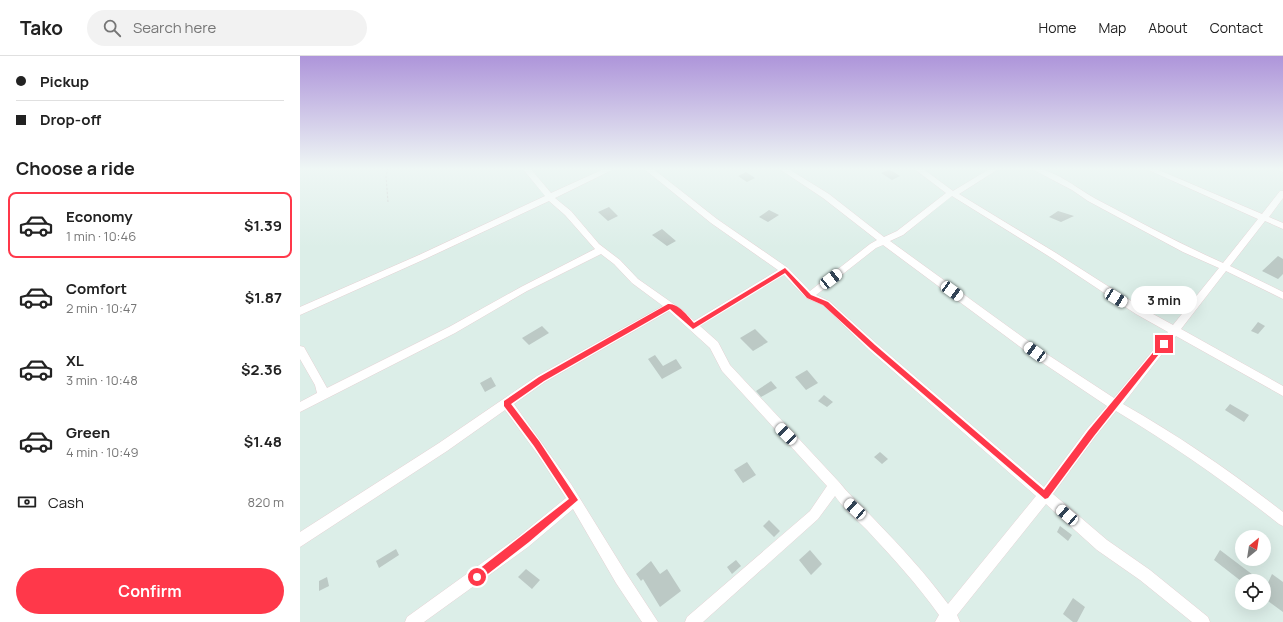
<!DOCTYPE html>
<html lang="en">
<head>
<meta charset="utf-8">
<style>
  :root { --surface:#fff; --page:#f2f2f2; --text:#222; --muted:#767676; --line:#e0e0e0; --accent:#ff384a }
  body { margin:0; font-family:Manrope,sans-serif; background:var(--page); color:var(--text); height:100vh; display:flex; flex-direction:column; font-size:15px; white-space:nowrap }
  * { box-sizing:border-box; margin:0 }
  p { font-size:13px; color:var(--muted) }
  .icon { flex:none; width:22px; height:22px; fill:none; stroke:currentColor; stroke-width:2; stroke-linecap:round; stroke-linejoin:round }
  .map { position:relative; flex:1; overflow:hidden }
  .panel { display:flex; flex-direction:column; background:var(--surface); width:300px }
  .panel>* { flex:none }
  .hud { display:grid; align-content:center; height:88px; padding:0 16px; background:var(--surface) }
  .needle { width:26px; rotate:30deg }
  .tools { position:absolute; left:935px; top:474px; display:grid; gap:8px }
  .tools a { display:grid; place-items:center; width:36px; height:36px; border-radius:50%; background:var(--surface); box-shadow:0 4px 16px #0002; font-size:20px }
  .end { position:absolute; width:18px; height:18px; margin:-9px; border:5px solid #ff384a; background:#fff; box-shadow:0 0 0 2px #fff }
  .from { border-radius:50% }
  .bubble { position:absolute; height:28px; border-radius:14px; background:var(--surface); box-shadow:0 4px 16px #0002; font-size:13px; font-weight:700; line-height:28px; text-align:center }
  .car { position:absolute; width:12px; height:24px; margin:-12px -6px; border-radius:5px; box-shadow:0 0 3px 1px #0007; background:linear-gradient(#fff 24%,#345 0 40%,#fff 0 76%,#345 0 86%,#fff 0) }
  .hud b { display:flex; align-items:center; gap:14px; height:38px; font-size:15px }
  .hud b+b { border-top:1px solid var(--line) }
  .hud i { width:10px; height:10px; background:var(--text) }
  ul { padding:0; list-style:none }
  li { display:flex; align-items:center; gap:12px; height:66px; margin:0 8px 6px; padding:0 8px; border:2px solid transparent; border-radius:8px }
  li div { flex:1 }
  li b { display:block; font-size:15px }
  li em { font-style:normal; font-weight:700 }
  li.selected { border-color:var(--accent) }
  li>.icon { width:36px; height:36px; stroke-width:1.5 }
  h2 { padding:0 16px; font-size:18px; line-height:48px }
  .pay { display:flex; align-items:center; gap:10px; height:44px; padding:0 16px; font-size:15px }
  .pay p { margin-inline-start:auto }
  .button { display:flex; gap:8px; margin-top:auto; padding:8px 16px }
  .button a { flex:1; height:46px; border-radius:24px; background:var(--accent); color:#fff; font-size:16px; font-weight:700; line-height:46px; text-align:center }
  header { display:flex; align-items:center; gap:24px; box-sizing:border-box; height:56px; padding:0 20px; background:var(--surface); border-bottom:1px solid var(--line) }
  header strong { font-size:19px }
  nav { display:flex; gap:22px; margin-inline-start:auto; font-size:14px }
  .search { width:280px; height:36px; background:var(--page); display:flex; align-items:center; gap:10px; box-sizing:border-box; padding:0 14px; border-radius:22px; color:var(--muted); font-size:15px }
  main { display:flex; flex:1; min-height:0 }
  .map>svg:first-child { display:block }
  .building { fill:#bcc9c5 }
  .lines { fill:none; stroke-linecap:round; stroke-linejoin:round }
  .street-casing { stroke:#e5d1d3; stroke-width:1 }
  .path { stroke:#ccc; stroke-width:1; stroke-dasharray:2.5 1.5; stroke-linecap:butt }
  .street { fill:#fff; fill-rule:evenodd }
  .route { fill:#ff384a }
</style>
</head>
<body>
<header>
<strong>Tako</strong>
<div class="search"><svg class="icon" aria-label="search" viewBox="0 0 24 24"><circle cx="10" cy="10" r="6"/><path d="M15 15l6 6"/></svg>Search here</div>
<nav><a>Home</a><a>Map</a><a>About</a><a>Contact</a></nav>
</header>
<main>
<section class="panel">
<div class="hud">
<b><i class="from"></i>Pickup</b>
<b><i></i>Drop-off</b>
</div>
<h2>Choose a ride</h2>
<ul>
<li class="selected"><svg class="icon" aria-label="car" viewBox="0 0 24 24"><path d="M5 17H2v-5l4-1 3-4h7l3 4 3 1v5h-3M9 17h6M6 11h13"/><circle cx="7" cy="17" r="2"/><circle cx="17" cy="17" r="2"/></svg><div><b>Economy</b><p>1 min · 10:46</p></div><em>$1.39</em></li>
<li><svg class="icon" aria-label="car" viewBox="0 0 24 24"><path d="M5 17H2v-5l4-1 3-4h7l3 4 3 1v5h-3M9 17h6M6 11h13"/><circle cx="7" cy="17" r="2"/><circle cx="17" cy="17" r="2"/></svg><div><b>Comfort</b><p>2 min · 10:47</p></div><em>$1.87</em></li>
<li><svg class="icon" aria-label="car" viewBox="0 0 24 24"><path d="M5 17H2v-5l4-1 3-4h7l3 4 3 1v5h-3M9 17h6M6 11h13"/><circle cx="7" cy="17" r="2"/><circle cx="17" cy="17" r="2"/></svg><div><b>XL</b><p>3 min · 10:48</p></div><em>$2.36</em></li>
<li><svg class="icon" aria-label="car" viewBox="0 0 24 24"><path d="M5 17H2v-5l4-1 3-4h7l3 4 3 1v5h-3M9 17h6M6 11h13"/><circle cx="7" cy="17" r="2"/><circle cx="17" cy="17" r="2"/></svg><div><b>Green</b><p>4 min · 10:49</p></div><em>$1.48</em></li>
</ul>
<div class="pay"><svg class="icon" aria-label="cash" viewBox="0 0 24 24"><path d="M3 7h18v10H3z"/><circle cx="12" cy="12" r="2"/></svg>Cash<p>820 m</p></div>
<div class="button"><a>Confirm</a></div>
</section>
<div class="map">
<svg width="983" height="566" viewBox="0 0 983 566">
  <rect width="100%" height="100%" fill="#dceee8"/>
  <path class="building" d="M589,113L600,120L592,124L581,117Z
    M446,116L455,122L447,126L438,120Z
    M309,151L318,160L308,165L298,156Z
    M469,154L479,159L468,166L459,161Z
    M758,155L774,160L761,166L749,161Z
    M362,173L376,185L367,190L352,179Z
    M978,200L983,203V218L978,223L962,215Z
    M958,266L965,270L958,278L951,275Z
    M242,270L249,277L229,289L222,282Z
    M455,273L468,286L453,295L440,282Z
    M355,299L363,310L376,303L382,312L362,323L348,303Z
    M507,314L518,327L506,334L495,321Z
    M191,321L196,330L185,336L180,327Z
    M471,325L477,332L461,341L456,335Z
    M524,339L533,346L527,351L518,345Z
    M930,348L949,359L944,366L925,354Z
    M580,396L588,403L582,408L574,401Z
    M447,406L456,419L443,427L434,414Z
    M469,464L480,475L474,481L463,470Z
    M760,470L772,479L768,485L757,476Z
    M96,493L99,499L79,512L76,505Z
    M510,494L522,508L511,519L499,504Z
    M920,494L961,525H941L914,504Z
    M436,504L441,510L432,518L427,511Z
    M351,505L360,518L367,513L381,535L360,551L343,523L341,525L336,518Z
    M226,513L240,524L232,533L218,521Z
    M972,518L983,526V556L964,542V527L967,529Z
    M27,521L29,530L19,535V525Z
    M773,542L785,551L777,566H773L763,558Z"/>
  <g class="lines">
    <defs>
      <path id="street" d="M222,112H230L251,137L306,112H316L255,142L271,155L299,188L320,204L338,223L385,256L394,265L478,214L411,167L343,112H352L417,163L488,212L510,235L570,188L577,184L523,142L478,112H487L529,138L584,181L597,175L646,137L613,112H622L653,135L691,112H700L659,138L756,197L842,252L873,269L919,212L883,196L788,145L772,134L730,112C754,112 776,132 796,143C838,165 880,188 923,207L958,163L844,112H854L962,158L980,135H983V142L969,161L983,167V173L965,165L930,210L983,236V243L926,215L881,273L983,330V340L876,280L823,348C879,380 932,416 983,456V470L979,468C927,427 873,389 816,355L795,381L753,438L807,484L850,514L908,561L910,566H892L840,524L797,494L746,448L657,559L660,566H635L639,559C617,528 592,501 567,474C556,463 544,453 535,440L518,463L403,566H385L387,561L510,455L527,430L422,315L410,292L369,255L245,326L214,348L271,428L326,517L358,566H342L316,527L273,453L228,491L124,566H105L107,561L218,481L266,442L238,399L205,354L147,395L0,491V476L139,387L237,320L363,250L332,227L314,208L301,198L227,235L155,277L0,356V346L17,337L15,329L0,303V290L4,291L27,332L149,271L221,231L295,193L265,159L249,145L125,203L0,259V251L119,199L245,140ZM652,140L750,201L836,258L868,276L814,342L739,293L590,185L603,179ZM583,189L731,299L807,350L787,373L744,431L577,288L529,245L516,239L576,192ZM484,219L506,242L523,249L569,294L736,440L648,548C626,518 601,491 575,464C563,451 550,440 539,426L430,309L418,286L400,270Z
        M974,112H983V116Z"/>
    </defs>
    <use href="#street" class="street-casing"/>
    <path class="path" d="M88,112L86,120L88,146"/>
    <use href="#street" class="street"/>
  </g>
  <linearGradient id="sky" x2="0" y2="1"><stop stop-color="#ae95da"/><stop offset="0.59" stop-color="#eff7f5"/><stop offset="1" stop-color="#eff7f5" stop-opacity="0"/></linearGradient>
  <rect width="983" height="191" fill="url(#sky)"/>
  <path class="route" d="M485,212L511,239L528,246L575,289L744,434L788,375L861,287H866L867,288L794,380L748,442L745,443L571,293L523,249L507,242L485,217L393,273L370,253L244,325L211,348L239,385L278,444L229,486L180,524H174V517L269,443L234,390L204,350V345L239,321L368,248C378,247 388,260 394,267Z"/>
</svg>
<div class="tools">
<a><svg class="needle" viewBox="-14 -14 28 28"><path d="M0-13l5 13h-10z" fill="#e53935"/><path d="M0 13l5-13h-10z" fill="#767676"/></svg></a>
<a><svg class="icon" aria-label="locate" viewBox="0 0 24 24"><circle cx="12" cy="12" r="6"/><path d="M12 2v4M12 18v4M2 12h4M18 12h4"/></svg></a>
</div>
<i class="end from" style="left:177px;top:521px"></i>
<i class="end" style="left:864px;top:288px"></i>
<div class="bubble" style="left:831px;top:230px;width:66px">3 min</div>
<i class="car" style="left:531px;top:223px;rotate:52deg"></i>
<i class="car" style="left:652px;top:235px;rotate:126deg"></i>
<i class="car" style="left:816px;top:242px;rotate:122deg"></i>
<i class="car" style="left:735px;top:296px;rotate:306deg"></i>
<i class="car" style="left:486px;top:378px;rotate:315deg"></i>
<i class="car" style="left:555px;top:453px;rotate:312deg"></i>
<i class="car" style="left:767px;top:459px;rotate:311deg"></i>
</div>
</main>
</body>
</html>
